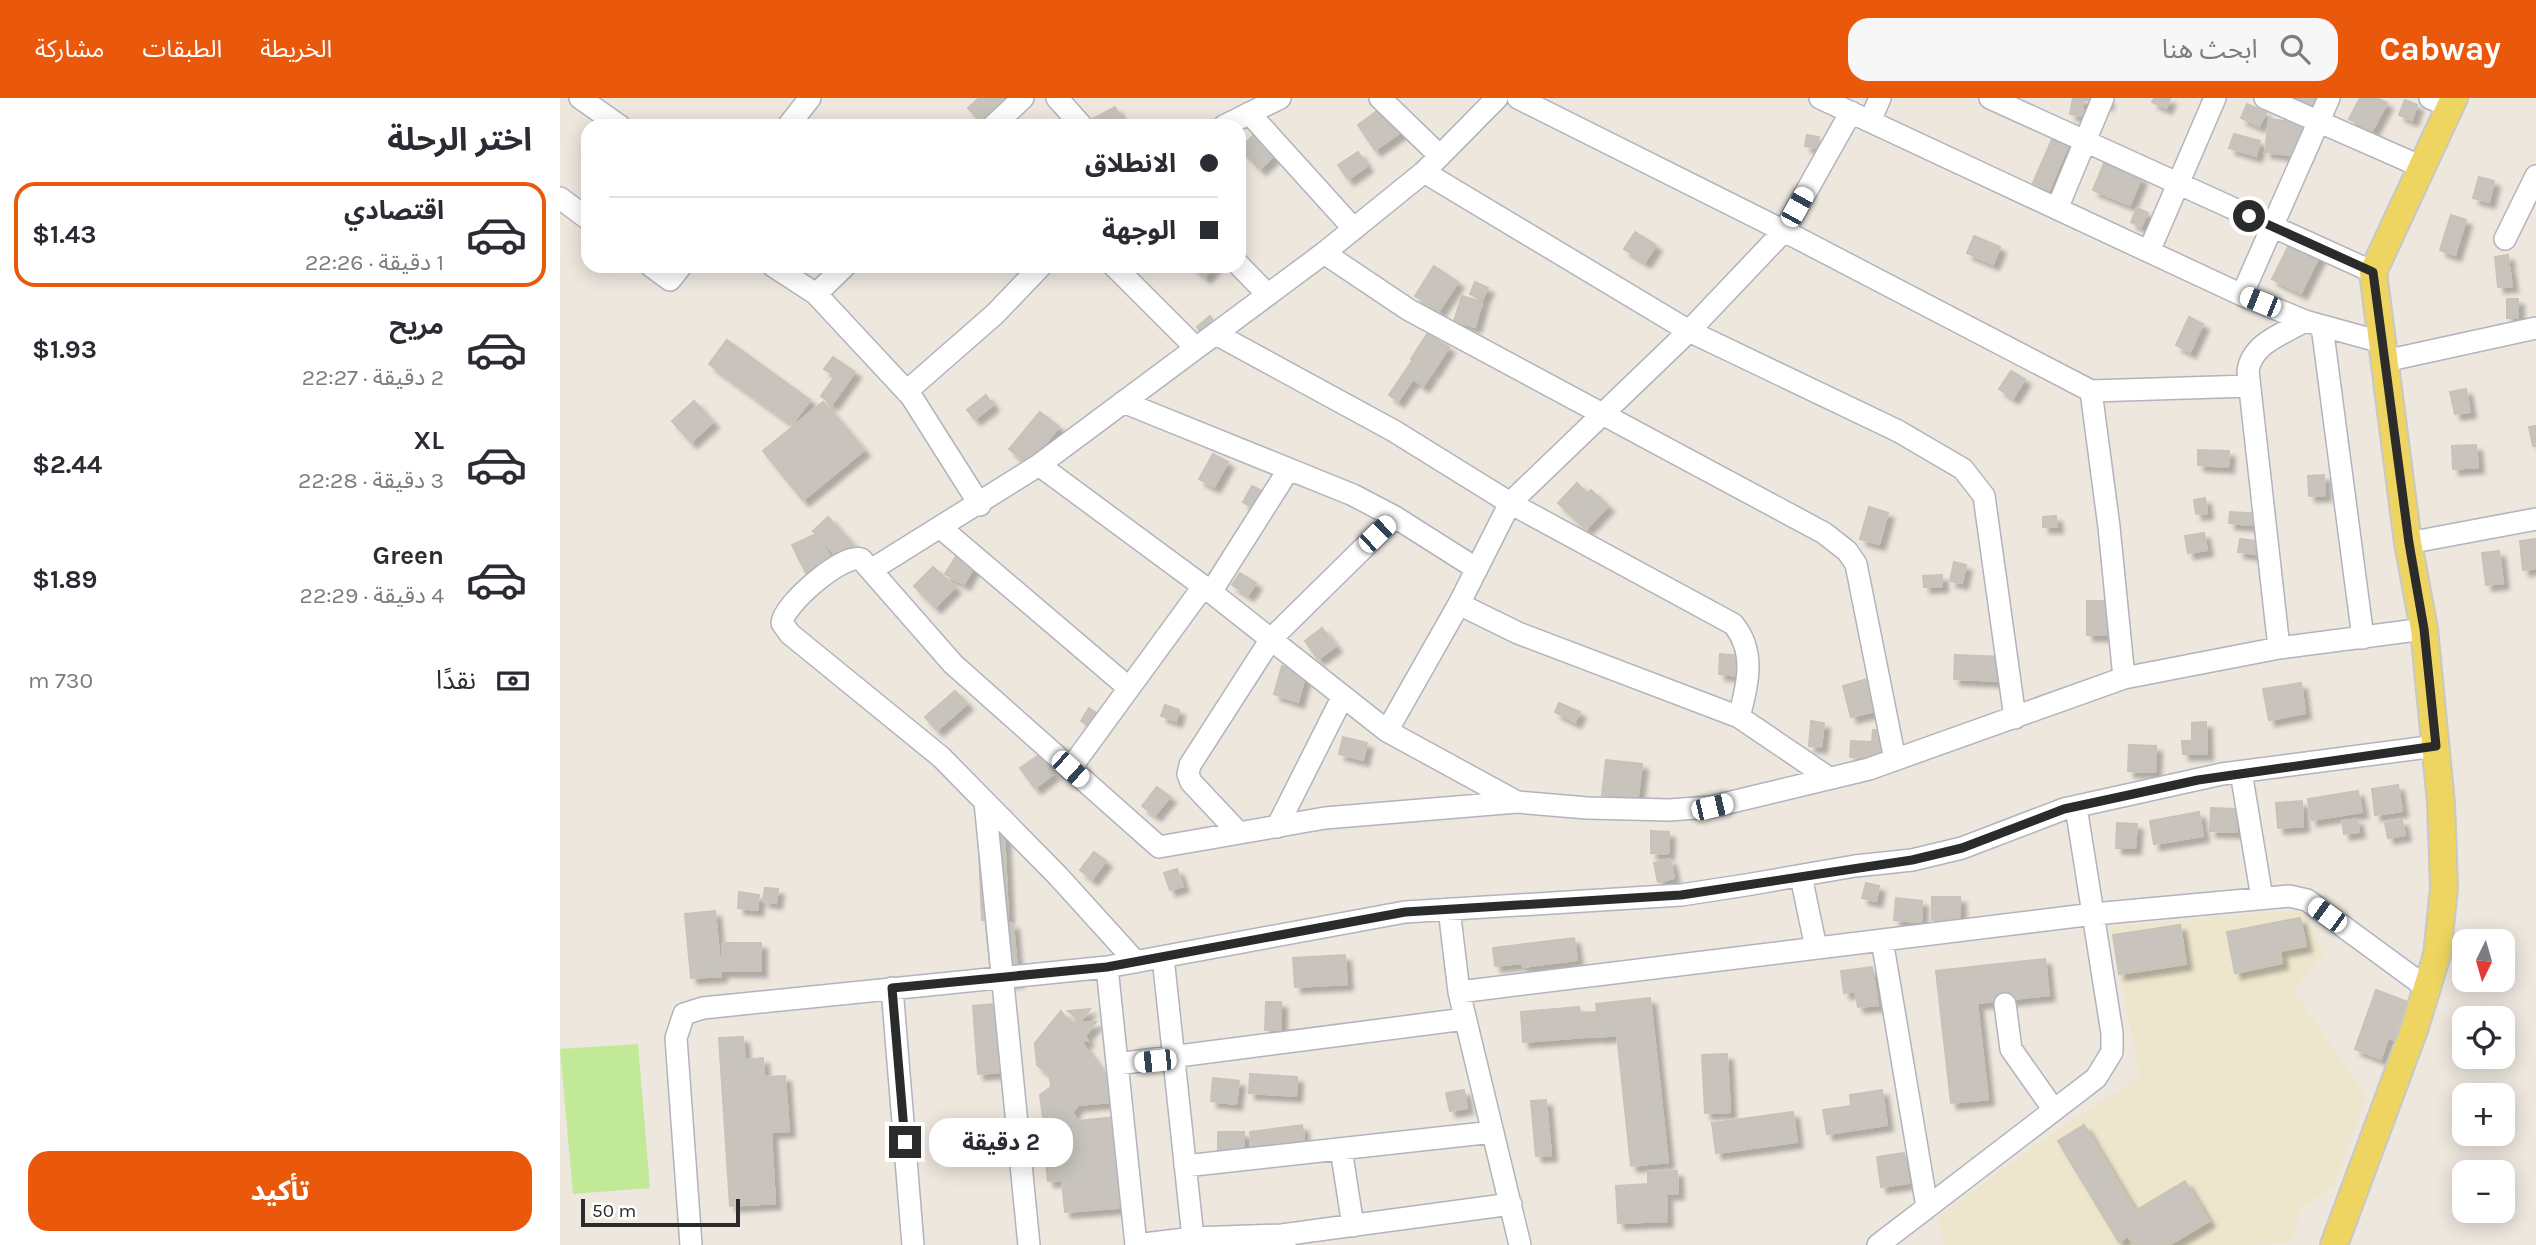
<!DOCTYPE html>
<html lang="ar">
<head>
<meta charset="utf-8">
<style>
  :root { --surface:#fff; --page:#f7f7f7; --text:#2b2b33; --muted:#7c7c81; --line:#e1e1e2; --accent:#ea580c }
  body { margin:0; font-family:Karla,"Noto Sans Arabic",sans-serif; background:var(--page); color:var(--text); direction:rtl; height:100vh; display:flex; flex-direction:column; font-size:26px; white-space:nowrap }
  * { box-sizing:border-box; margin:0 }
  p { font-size:23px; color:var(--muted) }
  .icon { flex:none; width:38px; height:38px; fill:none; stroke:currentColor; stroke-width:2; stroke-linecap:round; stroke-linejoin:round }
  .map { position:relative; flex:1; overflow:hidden; direction:ltr }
  .side { display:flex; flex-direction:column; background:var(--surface); width:560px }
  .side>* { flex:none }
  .hud { position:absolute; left:21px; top:21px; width:665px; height:154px; border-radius:21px; box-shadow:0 4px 18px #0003; direction:rtl; display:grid; align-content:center; height:154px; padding:0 28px; background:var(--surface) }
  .needle { width:46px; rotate:185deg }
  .tools { position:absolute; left:1892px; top:831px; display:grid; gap:14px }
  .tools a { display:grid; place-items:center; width:63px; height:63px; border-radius:14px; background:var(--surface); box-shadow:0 4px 18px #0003; font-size:35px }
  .scale { position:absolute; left:21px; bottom:18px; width:159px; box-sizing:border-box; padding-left:7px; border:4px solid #2b2b2b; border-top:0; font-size:19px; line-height:24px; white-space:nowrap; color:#2b2b2b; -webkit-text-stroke:5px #fff; paint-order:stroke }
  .end { position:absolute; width:32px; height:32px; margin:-16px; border:9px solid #2b2b2b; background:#fff; box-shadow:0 0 0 4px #fff }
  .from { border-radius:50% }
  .bubble { position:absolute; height:49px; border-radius:21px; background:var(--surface); box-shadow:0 4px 18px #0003; font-size:23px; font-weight:700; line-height:49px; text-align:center; direction:rtl }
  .car { position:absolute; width:21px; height:42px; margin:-21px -10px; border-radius:9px; box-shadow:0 0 5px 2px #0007; background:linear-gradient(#fff 24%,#345 0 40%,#fff 0 76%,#345 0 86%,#fff 0) }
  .hud b { display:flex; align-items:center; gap:24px; height:66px; font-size:26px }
  .hud b+b { border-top:2px solid var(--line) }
  .hud i { width:18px; height:18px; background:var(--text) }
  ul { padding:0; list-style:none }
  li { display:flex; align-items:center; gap:21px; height:105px; margin:0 14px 10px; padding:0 14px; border:4px solid transparent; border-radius:21px }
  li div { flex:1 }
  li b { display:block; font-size:26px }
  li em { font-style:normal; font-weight:700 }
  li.selected { border-color:var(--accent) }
  li>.icon { width:63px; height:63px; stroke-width:1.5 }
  h2 { padding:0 28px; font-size:32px; line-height:84px }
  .pay { display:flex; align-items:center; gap:18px; height:77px; padding:0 28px; font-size:26px }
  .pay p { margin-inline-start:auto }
  .primary-button { display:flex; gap:14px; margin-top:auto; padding:14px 28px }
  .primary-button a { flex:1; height:80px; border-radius:21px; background:var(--accent); color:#fff; font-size:28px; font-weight:700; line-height:80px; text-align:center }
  header { display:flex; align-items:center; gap:42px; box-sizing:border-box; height:98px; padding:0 35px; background:var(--accent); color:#fff }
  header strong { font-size:33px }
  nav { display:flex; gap:38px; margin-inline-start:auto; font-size:24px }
  .search { width:490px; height:63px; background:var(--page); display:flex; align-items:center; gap:18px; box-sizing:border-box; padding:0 24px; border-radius:21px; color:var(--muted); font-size:26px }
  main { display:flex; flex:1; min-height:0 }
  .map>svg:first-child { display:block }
  .education { fill:#eee5cd }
  .pitch { fill:#c2e997 }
  .building { fill:#c8c4bd; stroke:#c8c3b7; stroke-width:2; filter:url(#shadow) }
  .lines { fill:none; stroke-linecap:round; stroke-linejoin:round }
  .minor-casing { stroke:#b1b3be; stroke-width:24 }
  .major-casing { stroke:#c8c8c8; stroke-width:30 }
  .minor { stroke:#fff; stroke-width:21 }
  .major { stroke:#eed561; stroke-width:26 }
  .route { stroke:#2b2b2b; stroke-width:9 }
</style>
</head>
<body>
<header>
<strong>Cabway</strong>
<div class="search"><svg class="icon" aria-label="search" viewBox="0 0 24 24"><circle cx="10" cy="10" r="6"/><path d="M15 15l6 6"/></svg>ابحث هنا</div>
<nav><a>الخريطة</a><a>الطبقات</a><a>مشاركة</a></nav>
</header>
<main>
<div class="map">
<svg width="1976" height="1147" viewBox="0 0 1976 1147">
  <defs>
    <filter id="shadow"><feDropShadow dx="6" dy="6" stdDeviation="2" flood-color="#0004"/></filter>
  </defs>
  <rect width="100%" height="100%" fill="#ede7de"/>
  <path class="education" d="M1743,811L1764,858L1733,892L1807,1000L1773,1088L1740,1111L1734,1139L1719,1146L1694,1147H1383L1378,1119L1490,1037L1580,978L1549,829Z"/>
  <path class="pitch" d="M78,946L90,1090L13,1096L0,951Z"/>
  <path class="building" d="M419,0H444L452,9L425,28L408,10Z
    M1513,0H1548L1547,6L1523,2L1522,12L1533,14L1532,20L1510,16Z
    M1594,0H1607L1610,1L1606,10L1592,4Z
    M1734,0H1758L1756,7Z
    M1800,0H1817L1827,5L1812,33L1789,21Z
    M1845,2L1857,7L1852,22L1839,17Z
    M1687,6L1706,15L1699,28L1681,20Z
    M824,8L842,33L815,52L798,27Z
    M555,9L562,22L550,28H531L529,23Z
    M1709,21L1748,26L1744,59L1705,54Z
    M698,33L718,54L700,71L680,50Z
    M1674,36L1700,43L1696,58L1669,50Z
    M1247,37L1259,39L1257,50L1245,48Z
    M1493,39L1509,45L1489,92L1473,85Z
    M798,54L807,68L788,81L778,67Z
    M1544,65L1581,80L1570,107L1533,92Z
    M1919,79L1934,83L1929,104L1913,100Z
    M1577,110L1588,115L1581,129L1571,124Z
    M1891,117L1906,122L1895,157L1880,152Z
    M1075,134L1096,147L1085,164L1064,151Z
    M1414,138L1440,149L1433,166L1407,155Z
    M1732,141L1761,155L1741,195L1712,181Z
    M1948,157L1949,165L1936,168L1935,159Z
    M632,168H654L645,179Z
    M874,168L898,184L879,213L855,198Z
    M1949,168L1952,188L1938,189L1936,169Z
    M915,184L928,190L922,202L910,196Z
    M902,198L922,204L915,229L894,223Z
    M1947,201H1958V220H1947Z
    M650,218L661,232L647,243L637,229Z
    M1629,219L1643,226L1630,254L1616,247Z
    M867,236L889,249L873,274L851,261Z
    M167,242L250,302L232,326L149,266Z
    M273,259L295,274L272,306L261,298L275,278L264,271Z
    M852,263L871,276L863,288L853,281L838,303L829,297Z
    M1451,273L1465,281L1453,300L1439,291Z
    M1906,291L1910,314L1895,316L1890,294Z
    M426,297L433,307L415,321L407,312Z
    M134,303L153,324L131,344L112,323Z
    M263,304L304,352L243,402L203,353Z
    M480,314L499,329L468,366L449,351Z
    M1976,328V348H1973L1969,329Z
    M1916,347L1918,369L1893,371L1892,348Z
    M1638,352L1669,353L1668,369L1638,367Z
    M653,356L668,364L654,389L639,381Z
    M1764,377L1765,397L1749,398L1748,378Z
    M1017,385L1027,396L1031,392L1048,408L1026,431L998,405Z
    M692,388L704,394L696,411L683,404Z
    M1645,400L1647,415L1636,416L1634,402Z
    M1309,409L1328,415L1319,446L1300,441Z
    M1670,414L1704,416L1703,428L1669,425Z
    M1496,418L1497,429H1483V419Z
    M268,419L294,448L280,461L253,433Z
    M258,435L271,462L246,475L232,447Z
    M1644,435L1647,452L1628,455L1625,438Z
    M1680,441L1704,444L1702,457L1678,454Z
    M1976,441V470L1963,472L1960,443Z
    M1939,453L1943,485L1926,487L1922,455Z
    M398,455L416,465L404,486L385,476Z
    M1394,464L1406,467L1402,485L1390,483Z
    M373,469L395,489L375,509L354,488Z
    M680,475L696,485L688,497L672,487Z
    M1382,477V488L1364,489L1363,478Z
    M1527,503H1558V537H1527Z
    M762,530L776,548L758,561L745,543Z
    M1160,556L1182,558L1181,578L1159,576Z
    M1395,557L1444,559L1443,583L1394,581Z
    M722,568L746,575L738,604L714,596Z
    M1318,578L1327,610L1291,619L1283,588Z
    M1741,585L1745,615L1709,622L1703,591Z
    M395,593L407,606L377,632L365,619Z
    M999,605L1020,614L1015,624L995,614Z
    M605,607L619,612L616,623L601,618Z
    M529,610L539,617L531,630L521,623Z
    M1251,623L1264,625L1261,649L1249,648Z
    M1646,624L1647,656H1623L1622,643H1632V625Z
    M1313,632L1324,633L1321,663L1290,659L1291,643L1312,644Z
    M783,639L807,645L803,662L779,656Z
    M1569,647L1596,648L1595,674L1568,673Z
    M479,657L493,676L475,690L460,670Z
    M1046,662L1082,666L1077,706L1062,704L1063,699L1042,697Z
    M1838,687L1842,713L1815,717L1812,691Z
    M597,689L610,699L595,717L582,708Z
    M1798,693L1802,714L1751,722L1748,701Z
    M1742,703L1743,728L1718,730L1716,705Z
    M443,708L448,821L422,822L417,709Z
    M1651,710L1677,711V734L1650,733Z
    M1639,714L1643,738L1594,746L1590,723Z
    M1797,721L1799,734L1784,736L1782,723Z
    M1842,722L1845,737L1828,740L1825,725Z
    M1557,725L1577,726L1575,750H1556Z
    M1091,733L1109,734L1108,756L1091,755Z
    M534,754L546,763L532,781L520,772Z
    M1110,761L1114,780L1098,784L1094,765Z
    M617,771L623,788L610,792L604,775Z
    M1306,785L1319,788L1316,803L1302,800Z
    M205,790L218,791L216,805L203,803Z
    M179,794L199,797L197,812L178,810Z
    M1372,799H1400V822H1372Z
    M1336,800L1362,803L1361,824L1334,822Z
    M155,813L161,878L131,880L125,816Z
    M1740,820L1746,848L1720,853L1722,865L1675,875L1667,834Z
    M453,825L458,883L432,886L426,828Z
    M1620,827L1626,866L1559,876L1553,837Z
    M1014,840L1017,862L963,869L962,865L935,868L933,850Z
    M162,845H201V873H162Z
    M785,857L787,886L735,889L733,860Z
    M1485,861L1489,897L1417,905L1428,1001L1391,1005L1376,873Z
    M1312,869L1318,907L1298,909L1295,893L1284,895L1281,873Z
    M1816,892L1848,904L1835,942L1828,940L1821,961L1795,951Z
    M1090,900L1108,1064L1071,1068L1057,937L1039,939L1036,906Z
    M706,904H721V932H705Z
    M446,905L454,973L418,976L413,908Z
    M1019,909L1020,915L1035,914L1037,938L963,944L961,914Z
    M530,911L519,925L536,924L525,938L528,943H521L562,1003L518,1007L512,1014L518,1023L555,1019L568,1109L505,1114L502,1082L488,1083L485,1056L498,1047L496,1031L483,1020L480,997L491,989L490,977L477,967L475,945L501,913L510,926L519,922L508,913Z
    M183,939L185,962L203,960L204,979L225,978L229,1033L211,1034L215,1105L170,1108L159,940Z
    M1167,956L1170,1014L1145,1015L1142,957Z
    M690,976L737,979L736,998L689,995Z
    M653,980L679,983L676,1006L651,1003Z
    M904,992L907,1010L890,1013L886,995Z
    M1322,992L1327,1027L1267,1036L1263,1012L1291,1008L1290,997Z
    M986,1002L991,1057L976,1058L971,1003Z
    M1233,1014L1237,1044L1156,1055L1152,1025Z
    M742,1027L745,1049L693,1056L690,1034Z
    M1524,1027L1575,1113L1625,1083L1649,1123L1609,1147H1574L1568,1138L1559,1144L1498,1043Z
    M658,1034H684V1059H658Z
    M1344,1055L1349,1085L1321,1089L1317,1059Z
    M1117,1073L1118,1095L1106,1096L1107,1123L1058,1125L1056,1088L1088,1086V1074Z"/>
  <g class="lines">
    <defs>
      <path id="minor" d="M20,0L60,28
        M497,0L522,28
        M820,0L880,58
        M958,0L1224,133L1531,293L1689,288
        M1260,0L1682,197L1745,223L1821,244
        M1430,0L1813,174
        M1705,0L1862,69
        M1870,0L1890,9
        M689,15L794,131
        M1310,23L1320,0
        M228,28L250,0
        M433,28L463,0
        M664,28L720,0
        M864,74L1129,233L1338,333L1403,371L1424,398L1455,620
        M0,100L28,121
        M1497,111L1543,0
        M1945,141L1976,78
        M1590,151L1655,0
        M764,155L849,212L1264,435L1287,453L1296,466L1335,662
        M679,167L708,197
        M91,168L110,182L121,168
        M213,168L256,196L351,298L420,407
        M554,168L636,250
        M256,196L285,168
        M1682,197L1769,0
        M1762,228L1803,540
        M656,236L834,333L950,405L1173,526C1196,553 1188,586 1179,619
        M1825,263L1976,230
        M347,293L435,216L481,168
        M1531,293L1549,429L1564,580
        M563,304L793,397L835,419L917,471
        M479,367L651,494L827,633L957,704
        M381,430L569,590
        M1848,445L1976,421
        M311,472L479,367L764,155L864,74L937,0
        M651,494L729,371
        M899,506L958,535L1179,619L1269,680
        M1719,550L1688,273C1692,245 1723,236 1745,223
        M827,633L899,506L950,405L1129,233L1224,133L1291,14
        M510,671L643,489
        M1681,674L1702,800
        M425,704L469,1147
        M717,729L783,598
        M678,734L631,684L628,676L630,667L711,541L835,419
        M1241,778L1256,850
        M889,811L899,894L960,1147
        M1322,842L1367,1109
        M603,859L633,1140
        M576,864L498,778L381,659L230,536L222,525C223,507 283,455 301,461L393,566L599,749L765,720L957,704L1027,710L1109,712L1151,709L1309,671L1564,580L1719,550L1864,531
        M547,869L576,1147
        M332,890L353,1147
        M899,894L1534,816L1729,798L1747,802L1867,890
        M1445,906L1451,951L1494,1012
        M557,966L905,921
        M781,1051L793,1128
        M625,1068L933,1034
        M722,1137L951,1106
        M131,1147L116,940L124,916L143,910L547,869L845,814L1121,797L1186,787L1295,768L1352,762L1402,750L1504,711L1662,676L1876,648
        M576,1147L633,1140L722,1137L725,1147
        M1318,1147L1536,980L1552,954V935L1516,709"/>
      <path id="major" d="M1774,1147L1854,932L1877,857L1884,790L1881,705L1864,531L1848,445L1813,174L1894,0"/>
    </defs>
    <use href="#minor" class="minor-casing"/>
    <use href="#major" class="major-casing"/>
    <use href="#minor" class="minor"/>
    <use href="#major" class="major"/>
  </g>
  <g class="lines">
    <path class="route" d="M345,1044L332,890L547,869L845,814L1121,797L1352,762L1402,750L1504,711L1638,682L1876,648L1864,531L1849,445L1813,174L1689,118"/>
  </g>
</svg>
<div class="tools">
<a><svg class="needle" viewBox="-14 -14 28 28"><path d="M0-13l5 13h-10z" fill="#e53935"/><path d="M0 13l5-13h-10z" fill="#7c7c81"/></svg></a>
<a><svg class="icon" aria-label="locate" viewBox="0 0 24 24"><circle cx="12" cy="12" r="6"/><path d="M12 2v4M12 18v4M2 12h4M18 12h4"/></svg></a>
<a>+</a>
<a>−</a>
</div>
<div class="scale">50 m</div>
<i class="end from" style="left:1689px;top:118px"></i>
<i class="end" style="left:345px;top:1044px"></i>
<div class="bubble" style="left:369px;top:1020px;width:144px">2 دقيقة</div>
<i class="car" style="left:1237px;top:109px;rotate:29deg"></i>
<i class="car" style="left:1700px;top:204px;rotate:292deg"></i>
<i class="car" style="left:817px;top:436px;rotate:46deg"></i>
<i class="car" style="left:510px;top:671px;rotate:132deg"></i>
<i class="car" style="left:1152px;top:709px;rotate:77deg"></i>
<i class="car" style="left:1767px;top:817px;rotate:306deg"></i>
<i class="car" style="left:595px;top:963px;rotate:264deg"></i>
<div class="hud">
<b><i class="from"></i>الانطلاق</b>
<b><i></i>الوجهة</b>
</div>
</div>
<section class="side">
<h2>اختر الرحلة</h2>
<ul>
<li class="selected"><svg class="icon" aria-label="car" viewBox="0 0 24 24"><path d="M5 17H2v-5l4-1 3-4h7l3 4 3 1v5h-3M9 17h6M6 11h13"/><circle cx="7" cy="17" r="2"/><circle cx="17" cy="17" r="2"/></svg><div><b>اقتصادي</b><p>1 دقيقة · 22:26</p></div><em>$1.43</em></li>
<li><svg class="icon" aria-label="car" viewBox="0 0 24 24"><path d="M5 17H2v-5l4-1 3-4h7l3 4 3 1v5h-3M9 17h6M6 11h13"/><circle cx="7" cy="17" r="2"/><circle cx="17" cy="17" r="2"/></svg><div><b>مريح</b><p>2 دقيقة · 22:27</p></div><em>$1.93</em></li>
<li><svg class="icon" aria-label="car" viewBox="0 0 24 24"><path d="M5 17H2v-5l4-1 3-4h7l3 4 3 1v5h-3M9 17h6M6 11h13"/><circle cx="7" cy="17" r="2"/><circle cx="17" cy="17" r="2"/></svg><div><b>XL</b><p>3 دقيقة · 22:28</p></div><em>$2.44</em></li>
<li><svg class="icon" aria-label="car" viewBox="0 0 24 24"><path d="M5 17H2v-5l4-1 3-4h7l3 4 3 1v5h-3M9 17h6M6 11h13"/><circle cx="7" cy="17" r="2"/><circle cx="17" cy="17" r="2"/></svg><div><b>Green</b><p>4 دقيقة · 22:29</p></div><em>$1.89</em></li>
</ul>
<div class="pay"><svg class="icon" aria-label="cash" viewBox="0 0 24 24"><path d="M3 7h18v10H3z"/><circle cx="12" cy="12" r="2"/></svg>نقدًا<p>730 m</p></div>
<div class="primary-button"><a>تأكيد</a></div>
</section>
</main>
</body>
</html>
